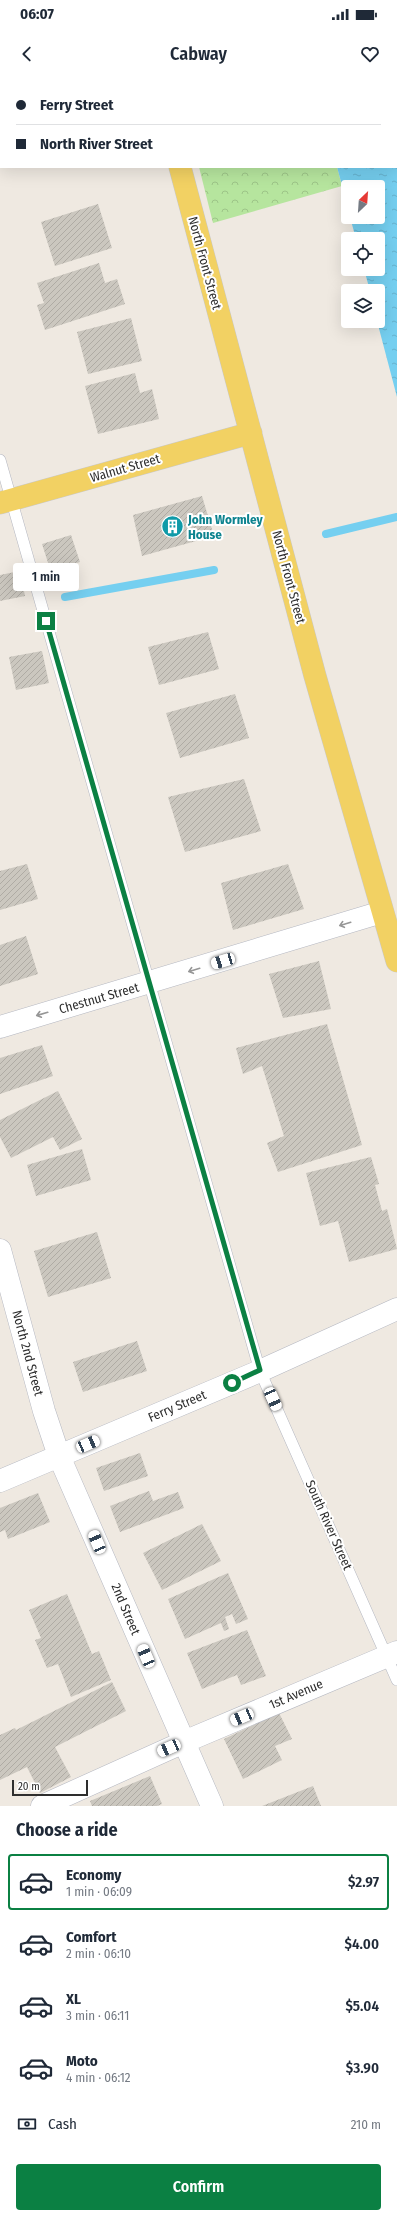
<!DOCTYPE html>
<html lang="en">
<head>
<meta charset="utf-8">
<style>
  :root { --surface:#fff; --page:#f2f2f3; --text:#1f2937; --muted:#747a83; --line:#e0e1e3; --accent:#0b8043 }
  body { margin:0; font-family:"Fira Sans Condensed",sans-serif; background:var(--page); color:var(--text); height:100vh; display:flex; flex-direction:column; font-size:15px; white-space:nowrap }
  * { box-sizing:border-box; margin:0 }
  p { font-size:13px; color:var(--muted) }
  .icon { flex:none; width:22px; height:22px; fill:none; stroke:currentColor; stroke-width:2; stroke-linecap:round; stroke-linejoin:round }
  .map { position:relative; height:1726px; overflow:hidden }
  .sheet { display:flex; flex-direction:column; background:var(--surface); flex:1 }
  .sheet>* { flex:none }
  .top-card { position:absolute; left:0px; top:0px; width:397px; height:88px; box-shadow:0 4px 16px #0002; display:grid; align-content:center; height:88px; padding:0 16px; background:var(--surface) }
  .needle { width:26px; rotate:25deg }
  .fabs { position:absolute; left:341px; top:100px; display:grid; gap:8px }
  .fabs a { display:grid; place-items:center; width:44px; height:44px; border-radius:4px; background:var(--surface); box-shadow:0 4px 16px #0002; font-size:20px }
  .scale { position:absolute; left:12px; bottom:10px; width:76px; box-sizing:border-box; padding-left:4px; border:2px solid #2e2e2e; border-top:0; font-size:11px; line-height:14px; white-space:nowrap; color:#2e2e2e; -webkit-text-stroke:3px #fff; paint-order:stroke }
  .end { position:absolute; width:18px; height:18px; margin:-9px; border:5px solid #0b8043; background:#fff; box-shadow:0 0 0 2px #fff }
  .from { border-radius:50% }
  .bubble { position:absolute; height:28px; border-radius:4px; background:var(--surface); box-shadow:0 4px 16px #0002; font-size:13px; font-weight:600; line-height:28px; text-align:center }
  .car { position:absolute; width:12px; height:24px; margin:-12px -6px; border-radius:5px; box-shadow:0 0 3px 1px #0007; background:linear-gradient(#fff 24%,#345 0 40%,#fff 0 76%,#345 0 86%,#fff 0) }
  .top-card b { display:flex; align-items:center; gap:14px; height:38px; font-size:15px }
  .top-card b+b { border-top:1px solid var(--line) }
  .top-card i { width:10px; height:10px; background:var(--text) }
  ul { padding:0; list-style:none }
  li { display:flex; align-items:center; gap:12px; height:56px; margin:0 8px 6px; padding:0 8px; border:2px solid transparent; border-radius:4px }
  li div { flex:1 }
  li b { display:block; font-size:15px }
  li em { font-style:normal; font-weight:600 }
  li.selected { border-color:var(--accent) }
  li>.icon { width:36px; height:36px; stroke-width:1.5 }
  h2 { padding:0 16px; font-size:18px; line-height:48px }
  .pay { display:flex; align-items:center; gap:10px; height:44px; padding:0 16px; font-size:15px }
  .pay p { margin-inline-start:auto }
  .action { display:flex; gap:8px; margin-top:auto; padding:8px 16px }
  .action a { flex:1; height:46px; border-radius:4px; background:var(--accent); color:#fff; font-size:16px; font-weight:600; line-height:46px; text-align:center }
  .status { display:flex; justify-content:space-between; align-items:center; height:28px; padding:0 20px; background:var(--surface); direction:ltr }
  .status svg { height:11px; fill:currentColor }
  header { display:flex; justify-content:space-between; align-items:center; height:52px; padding:0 16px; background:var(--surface); font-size:18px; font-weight:600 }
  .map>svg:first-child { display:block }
  .forest { fill:url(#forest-crowns) }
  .water { fill:url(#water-ripples) }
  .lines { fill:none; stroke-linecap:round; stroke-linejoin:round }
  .stream { stroke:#75cff0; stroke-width:8 }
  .building { fill:url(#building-hatch) }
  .service-casing { stroke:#b4b7c1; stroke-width:12 }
  .minor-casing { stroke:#b4b7c1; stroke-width:23 }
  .primary-casing { stroke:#c9c9c9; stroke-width:23 }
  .service { stroke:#fff; stroke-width:11 }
  .minor { stroke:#fff; stroke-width:22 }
  .primary { stroke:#f2d163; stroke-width:22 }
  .oneway { stroke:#969696 }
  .route { stroke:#0b8043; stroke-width:5 }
  .labels { text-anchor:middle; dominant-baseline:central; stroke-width:4; stroke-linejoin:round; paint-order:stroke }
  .street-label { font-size:13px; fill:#2e2e2e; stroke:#fff }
  .culture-label { font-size:13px; font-weight:bold; fill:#0d838f; stroke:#fff; text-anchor:start }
</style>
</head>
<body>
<div class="status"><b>06:07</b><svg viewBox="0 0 49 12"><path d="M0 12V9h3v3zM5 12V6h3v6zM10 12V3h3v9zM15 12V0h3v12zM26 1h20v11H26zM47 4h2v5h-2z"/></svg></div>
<header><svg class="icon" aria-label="back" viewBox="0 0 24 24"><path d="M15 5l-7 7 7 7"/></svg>Cabway<svg class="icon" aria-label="heart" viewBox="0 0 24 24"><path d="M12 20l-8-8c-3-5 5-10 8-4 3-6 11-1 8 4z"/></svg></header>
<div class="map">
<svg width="397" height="1726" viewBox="0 0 397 1726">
  <defs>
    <pattern id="forest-crowns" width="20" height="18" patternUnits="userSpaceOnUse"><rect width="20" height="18" fill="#b6e59e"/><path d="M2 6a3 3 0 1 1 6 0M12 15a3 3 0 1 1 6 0" fill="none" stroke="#9dc588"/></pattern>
    <pattern id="water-ripples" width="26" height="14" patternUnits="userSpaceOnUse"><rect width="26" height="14" fill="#75cff0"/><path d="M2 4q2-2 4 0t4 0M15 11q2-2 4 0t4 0" fill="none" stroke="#66b2ce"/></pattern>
    <pattern id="building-hatch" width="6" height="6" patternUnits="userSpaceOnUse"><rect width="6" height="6" fill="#cbc7bf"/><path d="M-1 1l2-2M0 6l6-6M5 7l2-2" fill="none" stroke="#afaba4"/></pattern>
  </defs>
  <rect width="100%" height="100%" fill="#efe9e1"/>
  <path class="forest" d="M176,0H315V1H177Z
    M199,87H337L342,106L213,143Z"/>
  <path class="water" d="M315,0H397V317L377,241L378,211H370L364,189H378V159H356L350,137H378V107H348V128L337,87H396V1Z"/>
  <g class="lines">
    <path class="stream" d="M326,454L397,437
      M65,517L214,490"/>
  </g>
  <path class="building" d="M98,124L112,168L55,186L41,142Z
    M99,183L105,203L117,199L125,224L45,250L37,225L44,223L37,203Z
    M131,238L142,281L88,294L77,252Z
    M135,293L140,313L152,309L159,339L98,354L85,306Z
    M202,416L214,456L142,476L133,435Z
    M71,455L80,482L51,492L42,464Z
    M20,491L25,516L0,521V495Z
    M208,552L219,589L159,605L148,567Z
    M42,571L49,603L16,610L9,577Z
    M235,614L249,658L180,678L166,633Z
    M244,699L261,751L185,772L168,717Z
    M27,784L38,819L0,830V791Z
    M288,784L304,829L233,850L221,803Z
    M26,856L38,894L0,906V865Z
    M319,881L331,929L283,938L269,894Z
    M327,944L362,1065L278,1092L267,1063L284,1056L262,986L243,994L236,968Z
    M42,965L53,996L0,1014V978Z
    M58,1011L82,1059L60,1070L53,1057L11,1078L0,1057V1040Z
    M82,1069L91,1100L36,1116L27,1085Z
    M371,1077L379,1104L375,1105L382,1131L387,1129L397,1169L349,1182L338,1141L320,1146L306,1093Z
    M97,1152L111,1198L48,1217L34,1171Z
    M137,1261L147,1291L83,1312L73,1282Z
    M140,1373L148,1396L104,1411L96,1388Z
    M149,1411L153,1421L178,1412L184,1428L120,1452L110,1426Z
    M38,1413L50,1442L8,1459L5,1450L0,1452V1428Z
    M202,1444L221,1481L162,1510L143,1473Z
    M228,1493L248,1539L236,1544L232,1534L225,1537L229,1549L224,1551L221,1543L185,1559L168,1519Z
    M67,1514L92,1574L99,1571L111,1600L71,1617L58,1584L47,1588L35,1560L41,1558L29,1530Z
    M247,1550L266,1596L241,1605L237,1595L202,1609L187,1573Z
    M112,1602L126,1631L55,1667L71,1697L40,1713L27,1687L0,1700V1655L15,1648L16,1650Z
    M279,1633L292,1659L275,1666L282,1680L243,1699L224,1659Z
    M150,1696L162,1724L157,1726H92L90,1721Z
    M313,1706L321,1726H262Z"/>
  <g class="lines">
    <defs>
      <path id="service" d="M0,380L260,1291L397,1600"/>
      <path id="minor" d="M0,947L382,832
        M0,1170L44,1331L59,1376L212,1726
        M0,1401L260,1291L397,1229
        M42,1726L184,1662L397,1572"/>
      <path id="primary" d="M157,0V1
        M180,87L315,596L397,881
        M0,423L251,353"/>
    </defs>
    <use href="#service" class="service-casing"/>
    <use href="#minor" class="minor-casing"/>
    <use href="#primary" class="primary-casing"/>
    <use href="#service" class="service"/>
    <use href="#minor" class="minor"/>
    <use href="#primary" class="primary"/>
  </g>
  <defs><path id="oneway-shaft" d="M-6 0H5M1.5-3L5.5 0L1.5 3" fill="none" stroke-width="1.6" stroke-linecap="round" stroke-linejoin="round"/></defs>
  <g class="oneway">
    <use href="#oneway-shaft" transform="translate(345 844) rotate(163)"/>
    <use href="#oneway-shaft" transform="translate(194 890) rotate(163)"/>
    <use href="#oneway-shaft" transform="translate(42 934) rotate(164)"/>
  </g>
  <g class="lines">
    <path class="route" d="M46,541L260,1290L232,1303"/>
  </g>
  <defs>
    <symbol id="building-disc" viewBox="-11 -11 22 22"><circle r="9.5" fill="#0f9aa8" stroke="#fff"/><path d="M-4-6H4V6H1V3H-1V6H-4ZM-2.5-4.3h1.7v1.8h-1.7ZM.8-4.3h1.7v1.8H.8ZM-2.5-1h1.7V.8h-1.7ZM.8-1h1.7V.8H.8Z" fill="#fff"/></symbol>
  </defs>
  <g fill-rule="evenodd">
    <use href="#building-disc" x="160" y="434" width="25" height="25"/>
  </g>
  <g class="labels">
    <g class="street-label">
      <text transform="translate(205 183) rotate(75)">North Front Street</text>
      <text transform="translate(125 388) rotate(-16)">Walnut Street</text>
      <text transform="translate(289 497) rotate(75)">North Front Street</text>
      <text transform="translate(99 918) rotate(-16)">Chestnut Street</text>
      <text transform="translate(28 1273) rotate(75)">North 2nd Street</text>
      <text transform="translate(177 1326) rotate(-23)">Ferry Street</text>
      <text transform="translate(329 1445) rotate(66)">South River Street</text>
      <text transform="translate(126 1529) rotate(67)">2nd Street</text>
      <text transform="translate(296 1614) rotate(-23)">1st Avenue</text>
    </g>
    <g class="culture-label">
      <text x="188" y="439">John Wormley<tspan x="188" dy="15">House</tspan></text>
    </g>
  </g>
</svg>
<div class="fabs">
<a><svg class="needle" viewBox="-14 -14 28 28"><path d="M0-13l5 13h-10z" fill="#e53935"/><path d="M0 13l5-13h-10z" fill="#747a83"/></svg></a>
<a><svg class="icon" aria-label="locate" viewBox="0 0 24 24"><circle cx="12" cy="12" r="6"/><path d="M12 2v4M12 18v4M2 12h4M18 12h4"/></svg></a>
<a><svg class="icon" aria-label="layers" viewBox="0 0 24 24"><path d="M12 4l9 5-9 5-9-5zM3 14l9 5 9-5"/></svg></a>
</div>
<div class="scale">20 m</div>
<i class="end from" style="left:232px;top:1303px"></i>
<i class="end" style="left:46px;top:541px"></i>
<div class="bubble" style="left:13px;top:483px;width:66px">1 min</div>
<i class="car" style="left:223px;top:881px;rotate:253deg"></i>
<i class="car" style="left:273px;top:1319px;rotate:156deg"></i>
<i class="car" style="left:88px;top:1364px;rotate:67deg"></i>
<i class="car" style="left:97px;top:1462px;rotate:337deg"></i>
<i class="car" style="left:146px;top:1576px;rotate:337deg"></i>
<i class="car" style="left:242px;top:1637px;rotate:247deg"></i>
<i class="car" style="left:169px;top:1668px;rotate:246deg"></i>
<div class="top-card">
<b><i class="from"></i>Ferry Street</b>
<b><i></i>North River Street</b>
</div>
</div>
<section class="sheet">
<h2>Choose a ride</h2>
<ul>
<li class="selected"><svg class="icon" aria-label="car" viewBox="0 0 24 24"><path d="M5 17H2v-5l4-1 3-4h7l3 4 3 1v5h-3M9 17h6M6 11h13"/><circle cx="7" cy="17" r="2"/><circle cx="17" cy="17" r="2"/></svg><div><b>Economy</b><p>1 min · 06:09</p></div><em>$2.97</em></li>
<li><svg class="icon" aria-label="car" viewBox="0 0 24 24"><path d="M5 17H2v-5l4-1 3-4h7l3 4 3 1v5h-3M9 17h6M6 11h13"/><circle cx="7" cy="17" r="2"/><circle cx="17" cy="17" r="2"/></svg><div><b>Comfort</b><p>2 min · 06:10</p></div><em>$4.00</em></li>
<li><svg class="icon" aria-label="car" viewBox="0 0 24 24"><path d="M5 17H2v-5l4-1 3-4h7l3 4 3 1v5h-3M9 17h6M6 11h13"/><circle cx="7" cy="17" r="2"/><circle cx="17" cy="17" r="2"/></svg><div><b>XL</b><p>3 min · 06:11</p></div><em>$5.04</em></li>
<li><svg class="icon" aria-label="car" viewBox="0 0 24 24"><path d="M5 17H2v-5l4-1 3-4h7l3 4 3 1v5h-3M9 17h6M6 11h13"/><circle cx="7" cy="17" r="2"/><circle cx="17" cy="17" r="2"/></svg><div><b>Moto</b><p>4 min · 06:12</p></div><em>$3.90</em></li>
</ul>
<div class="pay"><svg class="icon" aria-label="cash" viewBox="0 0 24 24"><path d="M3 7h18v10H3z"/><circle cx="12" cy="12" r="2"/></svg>Cash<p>210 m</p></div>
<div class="action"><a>Confirm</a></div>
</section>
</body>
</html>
